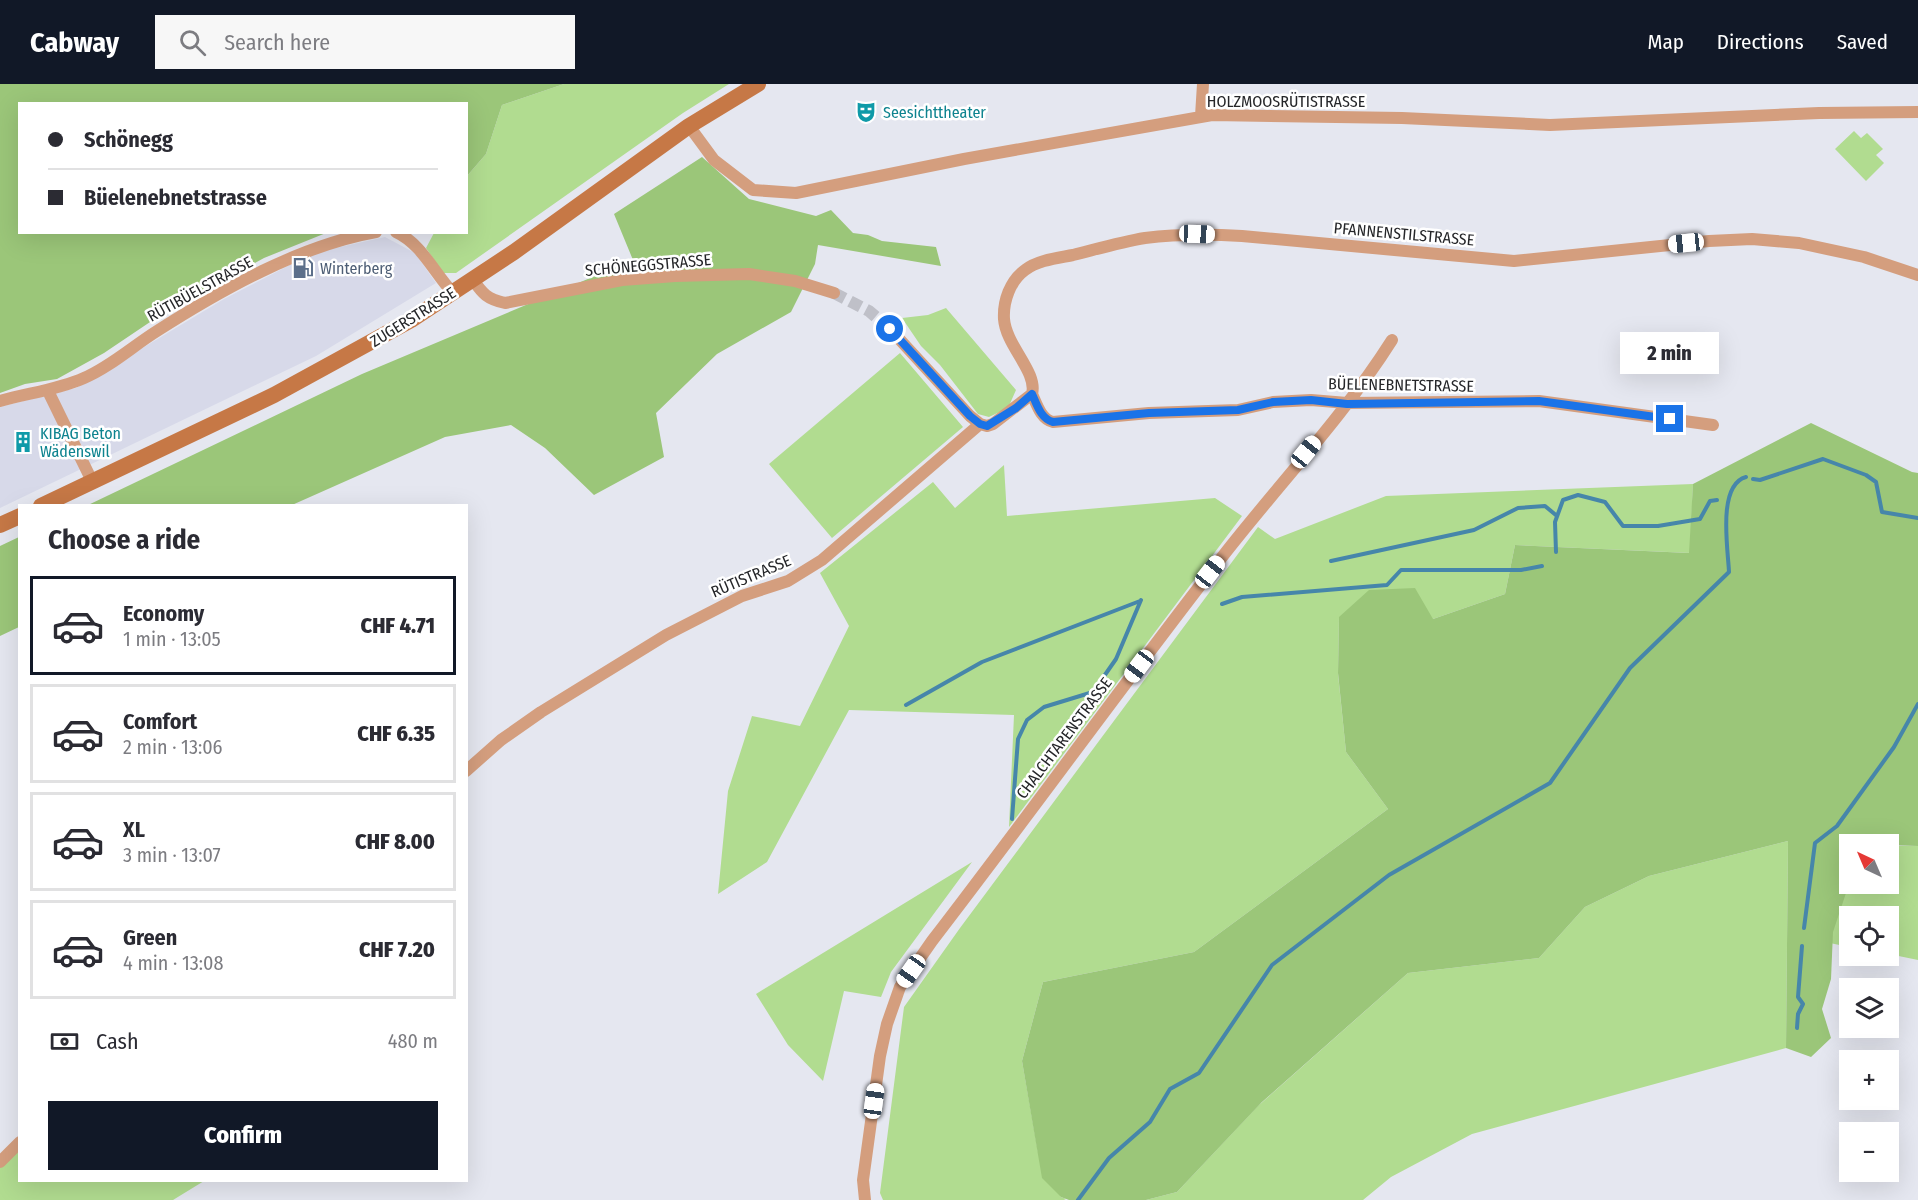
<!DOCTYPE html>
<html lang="en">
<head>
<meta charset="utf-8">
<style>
  :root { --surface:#fff; --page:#f7f7f7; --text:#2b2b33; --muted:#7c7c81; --line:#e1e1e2; --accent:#111827 }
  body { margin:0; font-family:"Fira Sans Condensed",sans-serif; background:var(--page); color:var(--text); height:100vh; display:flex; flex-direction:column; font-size:22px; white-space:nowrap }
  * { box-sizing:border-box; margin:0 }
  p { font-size:20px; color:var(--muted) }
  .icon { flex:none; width:33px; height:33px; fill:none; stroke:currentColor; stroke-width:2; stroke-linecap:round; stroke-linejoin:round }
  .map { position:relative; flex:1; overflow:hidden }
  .details { position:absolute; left:18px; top:420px; width:450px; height:678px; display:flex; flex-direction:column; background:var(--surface); border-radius:0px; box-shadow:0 6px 24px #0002 }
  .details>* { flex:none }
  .top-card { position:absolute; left:18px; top:18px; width:450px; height:132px; border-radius:0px; box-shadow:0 6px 24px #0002; display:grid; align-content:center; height:132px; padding:0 30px; background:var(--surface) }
  .needle { width:39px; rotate:316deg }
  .controls { position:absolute; left:1839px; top:750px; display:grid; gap:12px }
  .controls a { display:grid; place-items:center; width:60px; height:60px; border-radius:0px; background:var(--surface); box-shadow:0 6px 24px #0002; font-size:30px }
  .end { position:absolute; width:27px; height:27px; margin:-14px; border:8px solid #1a73e8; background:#fff; box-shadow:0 0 0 3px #fff }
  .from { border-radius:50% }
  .bubble { position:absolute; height:42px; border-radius:0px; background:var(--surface); box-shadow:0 6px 24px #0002; font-size:20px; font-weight:800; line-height:42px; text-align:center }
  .car { position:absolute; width:18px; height:36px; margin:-18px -9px; border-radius:8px; box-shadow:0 0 4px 2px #0007; background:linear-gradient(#fff 24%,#345 0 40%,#fff 0 76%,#345 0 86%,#fff 0) }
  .top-card b { display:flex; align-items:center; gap:21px; height:57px; font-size:22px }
  .top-card b+b { border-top:2px solid var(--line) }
  .top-card i { width:15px; height:15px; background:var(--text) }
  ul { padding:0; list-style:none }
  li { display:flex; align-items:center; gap:18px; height:99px; margin:0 12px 9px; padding:0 18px; border:3px solid var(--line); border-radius:0px }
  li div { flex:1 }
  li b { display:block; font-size:22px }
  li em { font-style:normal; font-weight:800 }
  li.on { border-color:var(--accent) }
  li>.icon { width:54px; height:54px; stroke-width:1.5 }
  h2 { padding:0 30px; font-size:27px; line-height:72px }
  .pay { display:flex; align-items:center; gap:15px; height:66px; padding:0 30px; font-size:22px }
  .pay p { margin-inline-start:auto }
  .button { display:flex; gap:12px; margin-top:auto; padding:12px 30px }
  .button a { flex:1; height:69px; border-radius:0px; background:var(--accent); color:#fff; font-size:24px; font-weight:800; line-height:69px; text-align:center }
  header { display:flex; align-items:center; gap:36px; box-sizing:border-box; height:84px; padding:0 30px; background:var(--accent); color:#fff }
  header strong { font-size:28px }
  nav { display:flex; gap:33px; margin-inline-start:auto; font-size:21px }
  .search { width:420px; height:54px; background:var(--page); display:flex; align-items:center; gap:15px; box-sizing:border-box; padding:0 21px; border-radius:0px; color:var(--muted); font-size:22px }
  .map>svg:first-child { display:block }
  .built { fill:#d7d9e9 }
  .green { fill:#b1dc90 }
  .forest { fill:#9bc679 }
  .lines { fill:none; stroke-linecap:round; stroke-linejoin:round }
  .stream { stroke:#4686aa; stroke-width:4 }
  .minor-tunnel { stroke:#bfc0c8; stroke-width:12; stroke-dasharray:12 6; stroke-linecap:butt }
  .minor { stroke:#d49e7e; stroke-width:12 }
  .secondary { stroke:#c67846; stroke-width:16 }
  .route { stroke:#1a73e8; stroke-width:8 }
  .labels { text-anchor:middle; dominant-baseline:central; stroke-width:5; stroke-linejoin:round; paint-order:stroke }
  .street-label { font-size:16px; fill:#252629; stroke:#fff }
  .culture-label { font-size:16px; fill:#0d838f; stroke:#fff; text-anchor:start }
  .service-label { font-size:16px; fill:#4e5e75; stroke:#fff; text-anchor:start }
</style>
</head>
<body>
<header>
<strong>Cabway</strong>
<div class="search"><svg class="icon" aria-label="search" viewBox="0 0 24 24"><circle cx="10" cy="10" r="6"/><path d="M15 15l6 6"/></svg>Search here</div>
<nav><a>Map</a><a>Directions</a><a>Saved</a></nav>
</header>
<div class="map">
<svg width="1918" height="1116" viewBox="0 0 1918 1116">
  <rect width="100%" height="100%" fill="#e5e7f0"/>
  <path class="built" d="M385,153L415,169L436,199L316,272L0,424V323L76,304L224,215L313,169Z"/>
  <path class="green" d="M564,0H729L683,29L456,189H443L426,164L434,149L466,148L467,92L486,70L502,21Z
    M1854,47L1861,54L1867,49L1883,65L1876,71L1884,79L1866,97L1835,65Z
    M946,224L1016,306L1008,324L989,333L978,330L940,281L921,262L902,234L928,231Z
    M900,269L963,343L832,454L769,380Z
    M1004,381L1007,432L1215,414L1242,432L1009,743L1014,631L849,626L767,778L718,810L728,707L752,632L800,642L849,542L820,489L933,398L955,424Z
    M1693,400L1690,469L1515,461L1505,510L1433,535L1339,533L1338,590L1346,668L1388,725L1194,868L1043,898L1022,977L1038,1068L1061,1113L1066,1115L1064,1116H883L880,1109L904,923L960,844L1258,443L1275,455L1386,412Z
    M1788,757L1786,964L1472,1050L1391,1093L1363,1116H1146L1177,1108L1258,1022L1408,889L1539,874L1585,823L1649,792Z
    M1889,762H1918V876L1889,870L1888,832H1850L1849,863L1825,858L1836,805L1850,800H1888Z
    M972,778L891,888L881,913L844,907L823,997L788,961L756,910Z
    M19,1058L20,1096L204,1097L173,1116H0V1078Z"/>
  <path class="forest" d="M0,0H564L502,21L486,70L467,92L466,20H20V148L326,149L264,174L156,234L104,269L57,295L25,300L0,309Z
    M702,73L749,115L816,132L831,126L853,149L868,151L882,157L936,163L941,182L818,161L815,180L791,228L717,270L656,329L664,373L594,411L545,364L511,341L445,353L292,421L86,422L362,290L633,176L614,130Z
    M1811,339L1912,388L1918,389V762L1850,760L1851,800L1848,803L1833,848L1831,895L1822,925L1831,954L1811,973L1786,964L1788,757L1649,792L1585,823L1539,874L1408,889L1262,1018L1177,1108L1146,1116H1069L1061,1113L1042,1094L1022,977L1043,898L1194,868L1388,725L1346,668L1338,589L1339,533L1369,506L1415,504L1433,535L1505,510L1515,461L1689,469L1693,400Z
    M19,453V543L0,552V462Z"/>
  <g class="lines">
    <path class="stream" d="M1753,395L1760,396L1823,375L1866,391L1876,398L1882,428L1918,434
      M1556,468L1555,438L1563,416L1578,411L1605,418L1623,442H1658L1700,435L1710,417L1717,416
      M1331,477L1474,446L1518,424L1545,422L1557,432
      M1222,520L1242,513L1387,501L1401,486H1521L1542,482
      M906,621L982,578L1140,517
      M1012,735L1018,655L1027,636L1044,623L1093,608L1116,575L1141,516
      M1804,844L1815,759L1837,742L1894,663L1918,620
      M1797,944L1798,930L1803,920L1798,913L1802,862
      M1078,1116L1109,1074L1150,1038L1170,1005L1199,989L1272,881L1389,791L1550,699L1630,584L1729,488C1728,465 1717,401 1746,393"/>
    <path class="minor-tunnel" d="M834,209L869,227L890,245"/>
    <path class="minor" d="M1201,32L1203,0
      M689,42L714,76L753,106L796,109L964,75L1212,31L1402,34L1550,41L1819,29L1918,28
      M396,148C422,160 434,189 453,209
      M473,196C483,210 487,215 505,219L622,196L675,192L749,190L795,197L834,209
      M890,245L970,332L980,340
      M48,307L92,397
      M1032,310C1038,288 1006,262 1004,235C1003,217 1010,197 1025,186C1038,176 1058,174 1073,171C1097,165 1121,158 1145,154C1177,150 1209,150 1242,152L1514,177L1709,157L1752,155L1799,159L1864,173L1918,191
      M1032,310C1037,321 1041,335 1053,338L1149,329L1238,326L1273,318L1311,316L1347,319L1539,317L1713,341
      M0,317C28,309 57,306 84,294C110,283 133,262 157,247C221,206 301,161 376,148
      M466,687L501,656L541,628L666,551L742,512L788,497L822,476L980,340L987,342L993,340L1032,310
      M0,1078L20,1058
      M865,1116L863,1096L880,972L887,940L900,903L932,857C1029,731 1122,602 1219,477C1276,403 1342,335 1392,256"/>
    <path class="secondary" d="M41,422L274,311L411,236L514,168L689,42L758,0
      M0,441L20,432"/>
  </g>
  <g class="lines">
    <path class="route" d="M890,245L970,332L980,340L987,342L1016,324L1032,310C1037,321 1041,335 1053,338L1149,329L1238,326L1273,318L1311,316L1347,320L1539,317L1670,335"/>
  </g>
  <defs>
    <symbol id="theatre-bare" viewBox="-9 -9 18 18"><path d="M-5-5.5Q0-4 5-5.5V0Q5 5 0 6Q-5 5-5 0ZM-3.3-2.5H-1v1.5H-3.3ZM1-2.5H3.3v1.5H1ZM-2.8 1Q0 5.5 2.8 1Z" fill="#0f9aa8" stroke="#fff" stroke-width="2.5" paint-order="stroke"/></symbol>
    <symbol id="fuel-bare" viewBox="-9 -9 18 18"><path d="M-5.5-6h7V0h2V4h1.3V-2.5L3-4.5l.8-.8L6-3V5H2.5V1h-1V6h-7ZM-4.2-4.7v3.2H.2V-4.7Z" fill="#5c6f8a" stroke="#fff" stroke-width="2.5" paint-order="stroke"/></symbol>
    <symbol id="building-bare" viewBox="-9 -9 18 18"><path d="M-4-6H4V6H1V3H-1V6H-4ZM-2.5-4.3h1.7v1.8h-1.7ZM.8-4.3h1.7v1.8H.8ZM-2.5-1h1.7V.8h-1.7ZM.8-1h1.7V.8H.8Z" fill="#0f9aa8" stroke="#fff" stroke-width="2.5" paint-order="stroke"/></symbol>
  </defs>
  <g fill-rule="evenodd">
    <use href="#theatre-bare" x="851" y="13" width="30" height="30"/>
    <use href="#fuel-bare" x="288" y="169" width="30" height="30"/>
    <use href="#building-bare" x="8" y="343" width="30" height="30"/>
  </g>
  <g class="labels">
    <g class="street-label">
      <text x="1286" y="17">HOLZMOOSRÜTISTRASSE</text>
      <text transform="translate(1404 150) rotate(5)">PFANNENSTILSTRASSE</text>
      <text transform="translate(648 181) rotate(-5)">SCHÖNEGGSTRASSE</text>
      <text transform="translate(200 205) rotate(-29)">RÜTIBÜELSTRASSE</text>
      <text transform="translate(413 233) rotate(-32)">ZUGERSTRASSE</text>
      <text transform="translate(1401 301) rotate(1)">BÜELENEBNETSTRASSE</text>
      <text transform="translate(751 492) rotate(-23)">RÜTISTRASSE</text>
      <text transform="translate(1064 654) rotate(-53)">CHALCHTARENSTRASSE</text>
    </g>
    <g class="culture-label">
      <text x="883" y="28">Seesichttheater</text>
      <text x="40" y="349">KIBAG Beton<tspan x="40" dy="18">Wädenswil</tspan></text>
    </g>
    <g class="service-label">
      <text x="320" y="184">Winterberg</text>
    </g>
  </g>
</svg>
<div class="controls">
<a><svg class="needle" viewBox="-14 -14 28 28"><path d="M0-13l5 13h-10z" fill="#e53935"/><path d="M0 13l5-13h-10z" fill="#7c7c81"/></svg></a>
<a><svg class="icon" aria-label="locate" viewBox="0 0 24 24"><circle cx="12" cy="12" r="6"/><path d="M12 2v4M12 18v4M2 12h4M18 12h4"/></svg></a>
<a><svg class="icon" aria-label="layers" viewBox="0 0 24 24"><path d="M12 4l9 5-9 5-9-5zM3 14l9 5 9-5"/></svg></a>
<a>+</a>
<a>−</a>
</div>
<i class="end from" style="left:890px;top:245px"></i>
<i class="end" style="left:1670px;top:335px"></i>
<div class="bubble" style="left:1620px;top:248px;width:99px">2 min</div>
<i class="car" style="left:1197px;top:150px;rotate:92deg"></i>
<i class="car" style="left:1686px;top:159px;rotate:264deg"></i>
<i class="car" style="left:1306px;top:368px;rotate:39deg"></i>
<i class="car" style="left:1210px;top:488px;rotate:38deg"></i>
<i class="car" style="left:1139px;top:582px;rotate:217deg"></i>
<i class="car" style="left:911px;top:887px;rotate:215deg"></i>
<i class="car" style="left:874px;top:1017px;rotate:8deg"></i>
<div class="top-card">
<b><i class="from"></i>Schönegg</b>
<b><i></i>Büelenebnetstrasse</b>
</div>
<section class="details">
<h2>Choose a ride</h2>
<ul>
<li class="on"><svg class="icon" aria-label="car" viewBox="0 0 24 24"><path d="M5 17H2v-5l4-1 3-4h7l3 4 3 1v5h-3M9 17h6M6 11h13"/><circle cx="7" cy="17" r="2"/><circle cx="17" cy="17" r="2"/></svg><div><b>Economy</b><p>1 min · 13:05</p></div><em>CHF 4.71</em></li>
<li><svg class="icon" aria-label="car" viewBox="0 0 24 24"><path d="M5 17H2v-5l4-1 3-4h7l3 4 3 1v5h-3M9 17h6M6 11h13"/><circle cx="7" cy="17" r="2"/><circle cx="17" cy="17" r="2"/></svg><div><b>Comfort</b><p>2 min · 13:06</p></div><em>CHF 6.35</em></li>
<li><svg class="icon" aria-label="car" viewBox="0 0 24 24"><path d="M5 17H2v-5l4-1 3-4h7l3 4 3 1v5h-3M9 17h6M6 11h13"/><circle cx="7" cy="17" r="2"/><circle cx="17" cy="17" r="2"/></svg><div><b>XL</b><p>3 min · 13:07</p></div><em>CHF 8.00</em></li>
<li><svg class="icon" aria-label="car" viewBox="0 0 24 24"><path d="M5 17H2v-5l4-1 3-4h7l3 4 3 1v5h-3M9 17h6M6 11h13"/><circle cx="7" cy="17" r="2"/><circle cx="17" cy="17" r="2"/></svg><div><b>Green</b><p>4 min · 13:08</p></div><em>CHF 7.20</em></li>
</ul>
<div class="pay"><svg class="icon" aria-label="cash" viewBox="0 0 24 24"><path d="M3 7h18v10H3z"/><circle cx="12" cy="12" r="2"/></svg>Cash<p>480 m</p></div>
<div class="button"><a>Confirm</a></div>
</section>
</div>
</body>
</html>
